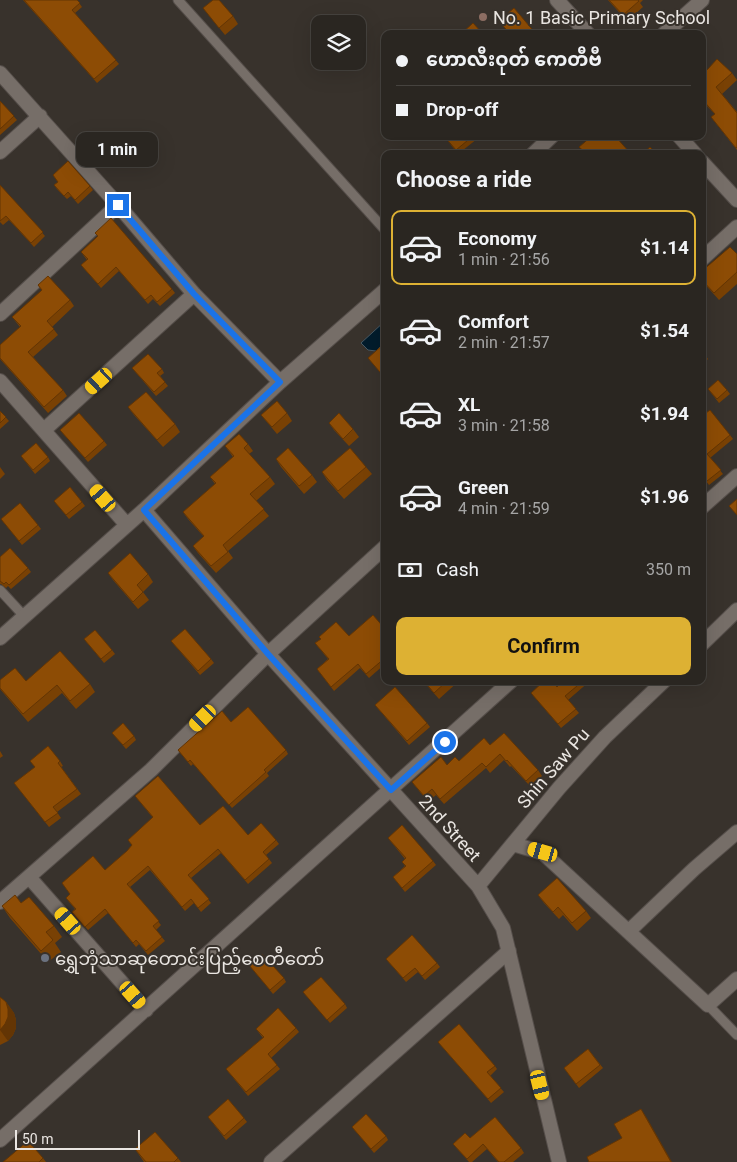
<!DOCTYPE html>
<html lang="en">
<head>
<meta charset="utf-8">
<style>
  :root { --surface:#2a2621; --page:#322e2a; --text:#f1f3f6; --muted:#a5a5a5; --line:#46433f; --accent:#ddb133 }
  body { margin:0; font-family:Roboto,"Noto Sans Myanmar",sans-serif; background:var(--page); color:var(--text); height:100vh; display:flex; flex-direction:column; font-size:19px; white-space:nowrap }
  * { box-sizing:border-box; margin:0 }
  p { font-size:16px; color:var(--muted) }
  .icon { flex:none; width:28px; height:28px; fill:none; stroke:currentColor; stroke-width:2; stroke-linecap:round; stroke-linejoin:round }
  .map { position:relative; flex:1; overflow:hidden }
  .drawer { position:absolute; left:381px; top:150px; width:325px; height:535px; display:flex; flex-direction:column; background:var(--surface); border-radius:10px; box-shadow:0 5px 20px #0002,0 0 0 1px var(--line) }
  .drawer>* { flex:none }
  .guide { position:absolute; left:381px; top:30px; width:325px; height:110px; border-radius:10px; box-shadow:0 5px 20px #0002,0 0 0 1px var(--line); display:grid; align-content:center; height:110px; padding:0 15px; background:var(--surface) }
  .buttons { position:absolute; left:311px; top:15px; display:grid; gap:10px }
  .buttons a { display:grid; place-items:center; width:55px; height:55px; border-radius:10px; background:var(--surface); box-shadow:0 5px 20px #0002,0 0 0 1px var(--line); font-size:25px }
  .scale { position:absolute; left:15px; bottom:12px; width:125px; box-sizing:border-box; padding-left:5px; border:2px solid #eae6e2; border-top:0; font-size:14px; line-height:18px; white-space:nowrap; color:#eae6e2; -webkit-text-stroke:4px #38322c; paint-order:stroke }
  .end { position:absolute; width:22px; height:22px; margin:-11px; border:6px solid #1a73e8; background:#fff; box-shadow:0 0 0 2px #fff }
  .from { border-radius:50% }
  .bubble { position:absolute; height:35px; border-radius:10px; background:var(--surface); box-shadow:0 5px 20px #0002,0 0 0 1px var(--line); font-size:16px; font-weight:700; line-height:35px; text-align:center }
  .car { position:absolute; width:15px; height:30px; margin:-15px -8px; border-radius:6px; box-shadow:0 0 4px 1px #0007; background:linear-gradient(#f5c518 24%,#345 0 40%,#f5c518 0 76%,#345 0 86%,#f5c518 0) }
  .guide b { display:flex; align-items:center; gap:18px; height:48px; font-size:19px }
  .guide b+b { border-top:1px solid var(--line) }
  .guide i { width:12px; height:12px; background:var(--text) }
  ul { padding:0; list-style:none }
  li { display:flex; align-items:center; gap:15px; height:75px; margin:0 10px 8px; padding:0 5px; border:2px solid transparent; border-radius:10px }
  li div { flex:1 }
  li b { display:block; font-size:19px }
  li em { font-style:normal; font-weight:700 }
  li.on { border-color:var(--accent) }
  li>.icon { width:45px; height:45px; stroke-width:1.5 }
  h2 { padding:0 15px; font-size:22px; line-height:60px }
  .pay { display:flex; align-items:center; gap:12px; height:55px; padding:0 15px; font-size:19px }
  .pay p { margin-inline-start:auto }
  .cta { display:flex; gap:10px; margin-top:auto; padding:10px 15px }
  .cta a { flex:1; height:58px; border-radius:10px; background:var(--accent); color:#111; font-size:20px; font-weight:700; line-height:58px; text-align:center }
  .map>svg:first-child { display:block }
  .water { fill:#021c2c; stroke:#485963 }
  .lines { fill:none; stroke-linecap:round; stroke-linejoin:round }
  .service-casing { stroke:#554e4a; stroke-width:11 }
  .minor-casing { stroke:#554e4a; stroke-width:16 }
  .service { stroke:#766e68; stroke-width:9 }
  .minor { stroke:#766e68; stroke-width:14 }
  .wall { fill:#794104 }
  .shaded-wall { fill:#633504 }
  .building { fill:#8d4c05; stroke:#633504 }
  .route { stroke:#1a73e8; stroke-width:6 }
  .education-dot { fill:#8d6e63; stroke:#38322c; stroke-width:2 }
  .worship-dot { fill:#6b7280; stroke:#38322c; stroke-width:2 }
  .labels { text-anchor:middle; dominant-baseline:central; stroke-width:4; stroke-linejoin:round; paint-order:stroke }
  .poi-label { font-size:18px; fill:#eae6e2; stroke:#38322c; text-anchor:start }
  .street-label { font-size:18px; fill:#eae6e2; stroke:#38322c }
</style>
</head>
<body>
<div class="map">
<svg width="737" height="1162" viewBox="0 0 737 1162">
  <rect width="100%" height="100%" fill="#38322c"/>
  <path class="water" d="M385,321V342L376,351L368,350L361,343Z"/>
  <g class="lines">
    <defs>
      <path id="service" d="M178,0L385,230
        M0,590L24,616
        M708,1005L737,1035"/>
      <path id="minor" d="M557,0L588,34
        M664,34L702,0
        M0,73L118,205L194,294L280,382
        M679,136L695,154
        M0,152L40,116
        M533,154L552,136
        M702,162L737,200
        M702,259L737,227
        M0,314L118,205
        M0,381L127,525
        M44,430L194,294
        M702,507L737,476
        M144,510L268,654L478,886L503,928L559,1162
        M0,638L144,510L280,382L385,290
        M702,644L737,610
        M513,844L543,853L708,1005L737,979
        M29,877L146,1010
        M478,886L559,788L605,737L664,681
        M0,902L151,770L268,654L385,547
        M629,931L694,869L737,832
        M0,1140L511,681
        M271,1162L509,951"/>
    </defs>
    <use href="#service" class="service-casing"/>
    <use href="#minor" class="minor-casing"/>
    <use href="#service" class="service"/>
    <use href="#minor" class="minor"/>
  </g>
  <path class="wall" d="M23,0H77L82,7L75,13L119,64L97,83Z
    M608,0H643L640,3L643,7L627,21Z
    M203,8L233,16L238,24L225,35Z
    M702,65L707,70L732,73L737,80L722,94L737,112V150L711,117L715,114L702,101Z
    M0,101L17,120L0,135Z
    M444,136H475L477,139L458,154Z
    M53,175L90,186L93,190L78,204L71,196L67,199L57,189L54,185L58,182Z
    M0,185L45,236L34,247L9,220L3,225L0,222Z
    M95,233L172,289L175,293L160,306L153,299L148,304L119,271L101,288L81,265L87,260L81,252L98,236Z
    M737,254V284L719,300L702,281V271Z
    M38,285L70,300L74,306L52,327L58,335L33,357L63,390L67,396L48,413L0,359V345L20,327L12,317L42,291Z
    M702,350L708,359L702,365Z
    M132,368L162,369L164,373L160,376L168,386L156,396Z
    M708,389L727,390L730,394L719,403Z
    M128,407L175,424L180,432L163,447L134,415Z
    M0,411L9,421L0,429Z
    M287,413L292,421L277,434L261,415Z
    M702,416L730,435L733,439L710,458L723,474L709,485L702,476Z
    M329,423L353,429L359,437L349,446L334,430Z
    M60,430L104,441L107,445L88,462Z
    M248,444L253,451L249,454L270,477L275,484L256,501L269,516L228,551L233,558L216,573L198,553L193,546L204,537L188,519L183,512L215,484L210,477L233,457L225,446Z
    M21,456L48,457L50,461L35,474Z
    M276,459L312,475L317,482L304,494L281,467Z
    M0,467L5,474L0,479Z
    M366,467L372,474L344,499L327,480L322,472Z
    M54,501L82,502L85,506L69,519Z
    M1,519L38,525L41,529L22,545Z
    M0,557L28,568L31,572L11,589L8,586L6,588L1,584H0Z
    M108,573L148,574L153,582L143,592L149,600L138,609L113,580Z
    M385,629V664L369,678L360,668L334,691L317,669L328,659L315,643Z
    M84,639L112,650L115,654L104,663Z
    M171,641L211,659L214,663L200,675Z
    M0,680L90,684L95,692L76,709L62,693L28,722L0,689Z
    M423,681H459L439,699Z
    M563,681H590L568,700L579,713L561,728L531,693L557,687Z
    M375,705L427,723L430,727L409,745Z
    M231,722L286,750L288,754L267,773L269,776L232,808L193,764L191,766L178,750Z
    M112,733L134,736L136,740L126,749Z
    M490,745L538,770L542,776L530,786L511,766L510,767L504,760L490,773L486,768L444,804L436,795L428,802L412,782L447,765L459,761Z
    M0,751L3,756L0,758Z
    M30,761H60L63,766L61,767L81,794L57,812L61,818L49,827L18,788L35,767Z
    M135,796L200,825L276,840L279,844L266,855L272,863L248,884L221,853L191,878L211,903L201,912L194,903L185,911L150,870L130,887L161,925L156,930L165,941L148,955L139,944L136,947L108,913L88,930L72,912L75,909L66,898L70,894L62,883L105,870L127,851L132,845L128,840L153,818Z
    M388,838L433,861L436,865L405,892L393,877L405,866L402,862L405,859Z
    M538,895L586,911L591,918L577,931L563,915L559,919L544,903Z
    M2,906L54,926L62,937L55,943L61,952L48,962L10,918Z
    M386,959L437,963L440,967L425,980L418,972L406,982Z
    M249,965L284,978L286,982L273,994Z
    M303,992L345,1004L347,1008L330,1023Z
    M0,997L6,1002L14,1013L16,1020V1028L13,1035L8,1041L0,1045Z
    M296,1028L299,1032L271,1058L280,1069L248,1096L226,1069L263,1038L256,1029Z
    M438,1042L495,1066L497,1069L490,1076L504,1092L491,1103Z
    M588,1049L603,1068L579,1088L564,1068Z
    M208,1117L244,1118L247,1122L226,1140Z
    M352,1127L386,1136L388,1140L374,1153Z
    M470,1138L521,1148L524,1153L513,1162H498L487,1149L472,1162H469L453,1144Z
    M135,1149L178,1158L181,1162H144Z
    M43,1158L46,1162H3Z"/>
  <path class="shaded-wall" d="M6,1002L14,1013L16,1020V1028L13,1035L8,1041L0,1030Z
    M641,1109L647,1118L672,1162H671Z"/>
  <path class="building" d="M24,0H77L80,3L72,10L116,60L94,79Z
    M213,0H219L233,16L219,28L203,8Z
    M609,0H638L639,1L623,15Z
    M514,8L536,34H510L499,21Z
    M473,23L483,34H461Z
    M717,59L732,73L716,87L737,113V147L736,148L711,117L715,114L702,99V65L707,70Z
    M0,101L14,116L0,129Z
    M444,136H473L456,150Z
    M592,136H605L606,137L607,136H615L631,154H587L579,147Z
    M650,147L657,154H642Z
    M68,161L90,186L75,200L68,192L64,196L54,185L58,182L53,175Z
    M0,185L43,232L31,243L6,216L0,221Z
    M111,218L172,289L157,302L151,295L145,300L116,267L98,284L81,265L88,259L81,252L98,236L95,233Z
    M730,247L737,254V272L714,293L702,280V271Z
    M48,276L70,300L47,321L54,329L28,352L63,390L44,407L0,358V345L21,326L12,317L42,290L38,285Z
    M385,343V378L368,358Z
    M148,354L162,369L157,373L165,382L154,392L132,368Z
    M718,380L727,390L717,399L708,389Z
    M146,392L175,424L157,440L128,407Z
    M277,401L287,413L272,427L261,415Z
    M710,410L730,435L707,454L721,470L707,481L702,476V437L703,436L702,435V416Z
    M0,411L6,417L0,423Z
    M79,413L104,441L85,458L60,430Z
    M339,413L353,429L343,439L329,423Z
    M239,434L248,444L244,448L270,477L250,494L264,509L223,545L228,552L211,566L193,546L204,536L183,512L216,483L210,477L234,456L225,446Z
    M36,443L48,457L33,470L21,456Z
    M288,448L312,475L299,486L276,459Z
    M350,448L366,467L338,491L322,472Z
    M70,487L82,502L66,515L54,501Z
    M737,499V515L729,506Z
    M20,503L38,525L19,541L1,519Z
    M10,548L28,568L9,585L6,582L4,584L0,581V557Z
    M130,553L148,574L137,585L143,592L133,602L108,573Z
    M373,615L385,629V648L383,650L385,653V658L366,674L358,664L331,687L317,669L329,659L315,643L321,639L319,637L336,622L349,636Z
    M185,629L211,659L198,671L171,641Z
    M95,630L112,650L101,659L84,639Z
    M60,651L90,684L70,701L57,685L23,714L0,688V680L15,668L26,681Z
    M424,681H447L434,693Z
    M544,681H552L557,687L563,681H583L565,696L576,709L558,724L531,693Z
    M395,687L427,723L407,741L375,705Z
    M248,707L286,750L264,770L266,772L229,805L190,760L188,762L178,750L222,711L231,722Z
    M123,723L134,736L123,745L112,733Z
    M504,733L538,770L526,781L507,760L506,761L500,754L486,767L482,763L440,799L432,789L424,796L412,782L441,757L447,765L455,757L459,761L484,738L490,745Z
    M48,746L60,761L58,763L77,789L53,807L58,813L45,822L14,783L35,767L30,761Z
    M158,776L200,825L223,806L248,835L261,823L276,840L263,852L269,859L245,880L218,849L188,875L209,899L198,908L191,899L182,907L148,866L127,884L159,921L153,926L162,937L146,951L136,940L133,943L105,909L85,927L72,912L76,909L66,898L70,894L62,883L93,856L105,870L127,851L132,845L128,840L153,817L135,796Z
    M402,825L433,861L402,888L393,877L406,866L402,862L406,858L388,838Z
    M557,878L586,911L572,923L558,907L553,912L538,895Z
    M15,895L21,903L29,897L54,926L46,932L53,940L41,951L2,906Z
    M412,935L437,963L422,976L415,968L403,978L386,959Z
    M262,954L284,978L270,990L249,965Z
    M321,977L345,1004L327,1020L303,992Z
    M0,997L6,1002L8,1009V1017L5,1024L0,1030Z
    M278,1008L296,1028L268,1054L277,1065L246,1092L226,1069L264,1037L256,1029Z
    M459,1024L495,1066L487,1072L501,1088L488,1099L438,1042Z
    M588,1049L600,1065L576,1084L564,1068Z
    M228,1099L244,1118L224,1136L208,1117Z
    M641,1109L671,1162H589L587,1157L622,1138L614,1124Z
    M366,1114L386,1136L371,1149L352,1127Z
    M495,1117L521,1148L504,1162H499L483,1144L467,1159L453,1144L465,1133L470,1138Z
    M155,1132L178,1158L174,1162H146L135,1149Z
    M28,1141L43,1158L39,1162H3Z"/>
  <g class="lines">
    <path class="route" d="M118,205L194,294L280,382L144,510L268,654L391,790L445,742"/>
  </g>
  <circle class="education-dot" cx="483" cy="17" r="5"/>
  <circle class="worship-dot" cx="45" cy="958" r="5"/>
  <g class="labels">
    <g class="poi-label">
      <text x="493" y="17">No. 1 Basic Primary School</text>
      <text x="55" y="958">ရွှေဘုံသာဆုတောင်းပြည့်စေတီတော်</text>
    </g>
    <g class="street-label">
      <text transform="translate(553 768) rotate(-49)">Shin Saw Pu</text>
      <text transform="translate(450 828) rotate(48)">2nd Street</text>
    </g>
  </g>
</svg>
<div class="buttons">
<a><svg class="icon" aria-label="layers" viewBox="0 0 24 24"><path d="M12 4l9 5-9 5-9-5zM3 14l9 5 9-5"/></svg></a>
</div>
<div class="scale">50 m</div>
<i class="end from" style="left:445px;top:742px"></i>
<i class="end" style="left:118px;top:205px"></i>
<div class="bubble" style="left:76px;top:132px;width:82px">1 min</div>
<i class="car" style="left:99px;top:381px;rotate:228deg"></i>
<i class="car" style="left:103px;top:498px;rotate:319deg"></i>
<i class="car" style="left:203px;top:718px;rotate:225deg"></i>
<i class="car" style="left:543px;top:852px;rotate:286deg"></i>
<i class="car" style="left:68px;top:921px;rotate:319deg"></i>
<i class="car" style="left:133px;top:995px;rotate:139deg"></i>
<i class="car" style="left:540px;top:1085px;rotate:166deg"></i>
<div class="guide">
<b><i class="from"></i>ဟောလီးဝုတ် ကေတီဗီ</b>
<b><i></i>Drop-off</b>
</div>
<section class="drawer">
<h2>Choose a ride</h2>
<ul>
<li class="on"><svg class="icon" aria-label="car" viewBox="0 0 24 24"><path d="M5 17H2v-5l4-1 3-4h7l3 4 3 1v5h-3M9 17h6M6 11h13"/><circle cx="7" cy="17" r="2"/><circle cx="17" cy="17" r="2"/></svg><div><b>Economy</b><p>1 min · 21:56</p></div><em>$1.14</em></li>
<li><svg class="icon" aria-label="car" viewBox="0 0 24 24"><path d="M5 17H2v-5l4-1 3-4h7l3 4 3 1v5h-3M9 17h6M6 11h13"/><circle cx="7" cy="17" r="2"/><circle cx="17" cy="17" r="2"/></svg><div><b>Comfort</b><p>2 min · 21:57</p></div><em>$1.54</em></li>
<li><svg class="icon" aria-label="car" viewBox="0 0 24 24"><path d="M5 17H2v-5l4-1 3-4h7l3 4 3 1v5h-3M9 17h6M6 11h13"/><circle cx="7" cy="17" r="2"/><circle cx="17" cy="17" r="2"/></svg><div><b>XL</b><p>3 min · 21:58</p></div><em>$1.94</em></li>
<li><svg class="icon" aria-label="car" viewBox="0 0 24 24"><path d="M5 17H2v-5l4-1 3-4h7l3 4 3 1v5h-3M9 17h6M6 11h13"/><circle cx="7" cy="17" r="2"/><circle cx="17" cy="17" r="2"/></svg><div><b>Green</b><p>4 min · 21:59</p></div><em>$1.96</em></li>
</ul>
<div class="pay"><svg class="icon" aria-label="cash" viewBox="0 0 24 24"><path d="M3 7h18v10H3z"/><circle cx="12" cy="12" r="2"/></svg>Cash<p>350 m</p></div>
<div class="cta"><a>Confirm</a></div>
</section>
</div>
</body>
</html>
